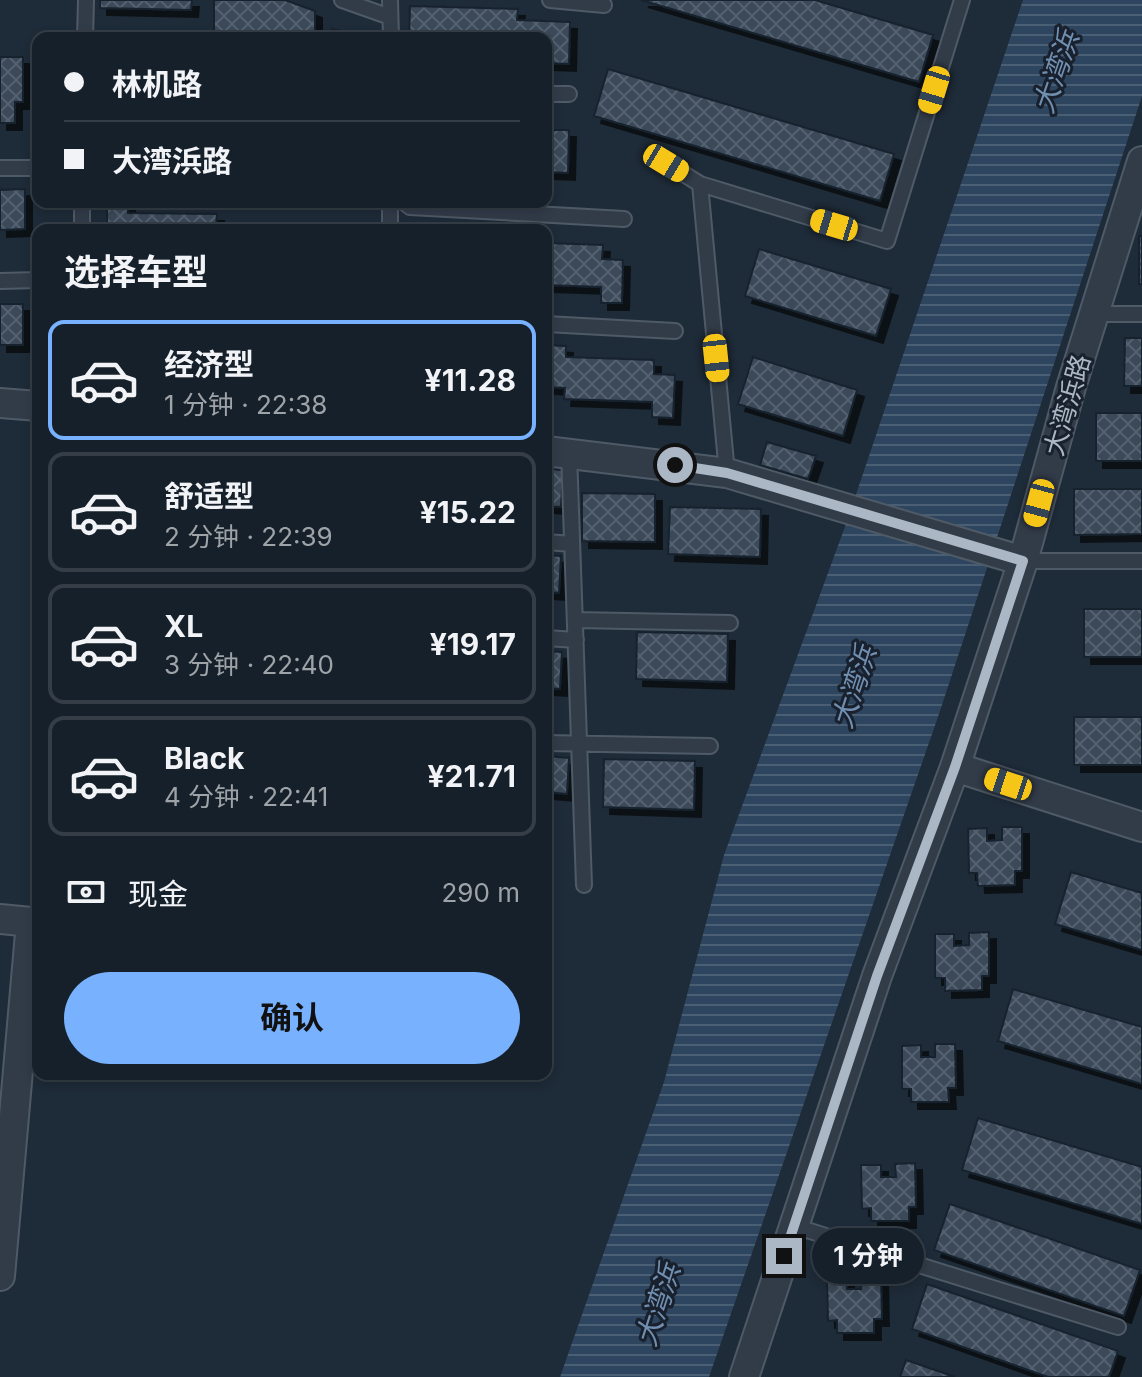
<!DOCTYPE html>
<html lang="zh">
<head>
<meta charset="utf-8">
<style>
  :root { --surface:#16202a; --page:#1f2832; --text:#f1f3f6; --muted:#9ea3a8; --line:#353e47; --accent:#78b2ff }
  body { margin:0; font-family:Inter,"Noto Sans SC",sans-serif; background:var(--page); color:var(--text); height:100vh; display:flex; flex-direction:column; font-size:30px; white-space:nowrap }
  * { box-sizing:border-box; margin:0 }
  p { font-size:26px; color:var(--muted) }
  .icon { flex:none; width:44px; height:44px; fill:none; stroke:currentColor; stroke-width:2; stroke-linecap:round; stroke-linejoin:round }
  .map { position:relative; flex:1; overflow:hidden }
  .drawer { position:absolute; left:32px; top:224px; width:520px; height:856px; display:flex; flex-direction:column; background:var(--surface); border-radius:16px; box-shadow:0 4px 12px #0003,0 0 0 2px var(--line) }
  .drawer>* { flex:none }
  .guide { position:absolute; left:32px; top:32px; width:520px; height:176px; border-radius:16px; box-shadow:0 4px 12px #0003,0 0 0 2px var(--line); display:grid; align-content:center; height:176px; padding:0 32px; background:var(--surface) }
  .end { position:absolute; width:36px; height:36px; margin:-18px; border:10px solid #acb7c6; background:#111; box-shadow:0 0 0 4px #111 }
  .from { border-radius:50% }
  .bubble { position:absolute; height:56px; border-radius:28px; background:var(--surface); box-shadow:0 4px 12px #0003,0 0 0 2px var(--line); font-size:26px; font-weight:700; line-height:56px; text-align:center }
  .car { position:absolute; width:24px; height:48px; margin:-24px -12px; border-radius:10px; box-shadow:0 0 6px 2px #0007; background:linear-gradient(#f5c518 24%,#345 0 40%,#f5c518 0 76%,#345 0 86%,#f5c518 0) }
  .guide b { display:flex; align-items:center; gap:28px; height:76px; font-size:30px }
  .guide b+b { border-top:2px solid var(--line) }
  .guide i { width:20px; height:20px; background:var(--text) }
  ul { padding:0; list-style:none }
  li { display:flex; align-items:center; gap:24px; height:120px; margin:0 16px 12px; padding:0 16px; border:4px solid var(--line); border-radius:16px }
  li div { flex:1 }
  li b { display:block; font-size:30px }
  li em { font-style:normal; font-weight:700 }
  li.active { border-color:var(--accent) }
  li>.icon { width:72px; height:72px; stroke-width:1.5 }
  h2 { padding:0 32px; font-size:36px; line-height:96px }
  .pay { display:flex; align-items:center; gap:20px; height:88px; padding:0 32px; font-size:30px }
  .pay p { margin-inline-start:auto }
  .button { display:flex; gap:16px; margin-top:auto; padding:16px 32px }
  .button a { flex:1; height:92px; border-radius:48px; background:var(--accent); color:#111; font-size:32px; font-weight:700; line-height:92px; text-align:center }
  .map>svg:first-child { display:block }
  .water { fill:url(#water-rules) }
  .building { fill:url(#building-cross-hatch); stroke:#19232f; stroke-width:2; filter:url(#shadow) }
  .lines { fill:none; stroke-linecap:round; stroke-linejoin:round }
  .lane-casing { stroke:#4f5a67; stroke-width:18 }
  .street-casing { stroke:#4f5a67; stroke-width:32 }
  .lane { stroke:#323c49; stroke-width:14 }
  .street { stroke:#323c49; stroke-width:28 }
  .route { stroke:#acb7c6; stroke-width:10 }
  .labels { text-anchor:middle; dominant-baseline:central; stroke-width:6; stroke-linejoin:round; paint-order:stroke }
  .street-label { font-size:26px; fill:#acb7c6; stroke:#18212d }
  .water-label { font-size:28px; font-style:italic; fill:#718fb1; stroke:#18212d }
</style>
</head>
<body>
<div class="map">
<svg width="1142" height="1377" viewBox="0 0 1142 1377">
  <defs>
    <pattern id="water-rules" width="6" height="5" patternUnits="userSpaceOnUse" patternTransform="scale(2)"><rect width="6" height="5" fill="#2e455f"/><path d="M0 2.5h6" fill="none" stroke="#4a5e74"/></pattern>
    <pattern id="building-cross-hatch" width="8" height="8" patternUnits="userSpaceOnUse" patternTransform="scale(2)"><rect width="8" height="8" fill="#3a4959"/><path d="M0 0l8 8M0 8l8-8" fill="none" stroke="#54616f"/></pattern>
    <filter id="shadow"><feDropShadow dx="7" dy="7" stdDeviation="0" flood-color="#0009"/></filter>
  </defs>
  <rect width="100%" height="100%" fill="#1e2b38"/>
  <path class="water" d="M1023,0H1142V96L939,714L709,1377H560L664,1082L724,855L846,524Z"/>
  <path class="building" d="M100,0H192L191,10L100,8Z
    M214,0H285L315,11V38H214Z
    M641,0H815L933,35L919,82Z
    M410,6L518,9L517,20L570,22L569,64L546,63V38H409Z
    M332,29L371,38H330Z
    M0,57H23V102H15V123H0Z
    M608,69L894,154L880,201L594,116Z
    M546,130H569L568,173L546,172Z
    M25,189V229L0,230V190Z
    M107,202H128V213L217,214L216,226L375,230H107Z
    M408,227L495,230H408Z
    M1139,236H1142V284H1139Z
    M546,243L603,245L602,259L623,260L622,303H601V287L546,285Z
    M759,249L891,289L876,336L745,296Z
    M0,304H23V345H0Z
    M1125,338H1142V386H1124Z
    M546,345L566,346V357L654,360V374L675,375L673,418L652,417V402L564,399L565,388L546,387Z
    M753,357L857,390L843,436L738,404Z
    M1096,413H1142V461H1096Z
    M767,442L816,456L808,479L760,465Z
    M546,469L563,470L561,507L546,506Z
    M1074,489H1142V534L1074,535Z
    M582,493L655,494V542L582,541Z
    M670,507L761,509L760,557L668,554Z
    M546,555L561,556L559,593L546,592Z
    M1084,609H1142V657H1084Z
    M637,632L728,634L727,682L636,679Z
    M546,651L562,652L560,689L546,688Z
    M1074,717H1142V765H1074Z
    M546,756L569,758L567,794L546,792Z
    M604,759L695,761L694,810L603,807Z
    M1002,827H1022V871H1015V885L978,886L977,873H969L968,829L987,828V841L1002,840Z
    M1071,872L1142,893V950L1055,924Z
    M989,932V976H982V990L945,991V978H935V934H954V946L969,945V933Z
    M1013,989L1142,1027V1084L998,1041Z
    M935,1044H955L956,1088H948L949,1102H911V1089H902V1046L921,1045V1057H935Z
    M978,1118L1142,1167V1224L962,1170Z
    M915,1163L916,1207H909V1221H871V1208L862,1209L861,1165H881V1177H896L895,1164Z
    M950,1204L1140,1270L1124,1316L934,1250Z
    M881,1275L882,1319H874V1333H837V1320L828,1321L827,1277H847V1289H861V1276Z
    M927,1284L1118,1351L1109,1377H1048L912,1329Z
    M906,1360L955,1377H900Z"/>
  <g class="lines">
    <defs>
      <path id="lane" d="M342,0L390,17
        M390,0L391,38
        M550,0L604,5
        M85,38L86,0
        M546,94H569
        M666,163L700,184L887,241L962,0
        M0,168H38
        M700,184L727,473
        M390,202V230
        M404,202L410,207L624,219
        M82,230V202
        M0,281L38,280
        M1094,314H1142
        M546,324L675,331
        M569,453L584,885
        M546,542L572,544
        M1023,561H1142
        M575,620L730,623
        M546,638L576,640
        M546,743L710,746
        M794,1226L1118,1327"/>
      <path id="street" d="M0,403L38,406
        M546,451L727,473L1023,561
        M955,767L1142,827
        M0,919L31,922L0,1276
        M744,1377L877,976L955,767L1023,561L1071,387L1142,161"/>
    </defs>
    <use href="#lane" class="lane-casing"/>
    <use href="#street" class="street-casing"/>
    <use href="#lane" class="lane"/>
    <use href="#street" class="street"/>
  </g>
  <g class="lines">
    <path class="route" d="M675,465L727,473L1023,561L955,767L877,976L784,1256"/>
  </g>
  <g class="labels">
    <g class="street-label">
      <text transform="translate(1067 405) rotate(-74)">大湾浜路</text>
    </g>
    <g class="water-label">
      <text transform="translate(1056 72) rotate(-71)">大湾浜</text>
      <text transform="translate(854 687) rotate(-72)">大湾浜</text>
      <text transform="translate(658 1305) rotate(-72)">大湾浜</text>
    </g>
  </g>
</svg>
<i class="end from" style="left:675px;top:465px"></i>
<i class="end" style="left:784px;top:1256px"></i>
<div class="bubble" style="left:812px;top:1228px;width:112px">1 分钟</div>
<i class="car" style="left:934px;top:90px;rotate:197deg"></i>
<i class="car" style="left:666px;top:163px;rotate:121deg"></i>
<i class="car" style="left:834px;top:225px;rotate:287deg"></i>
<i class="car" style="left:716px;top:358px;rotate:174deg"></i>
<i class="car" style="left:1039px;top:503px;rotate:195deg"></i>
<i class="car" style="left:1008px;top:784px;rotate:288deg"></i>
<div class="guide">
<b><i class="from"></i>林机路</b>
<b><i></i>大湾浜路</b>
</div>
<section class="drawer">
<h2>选择车型</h2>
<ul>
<li class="active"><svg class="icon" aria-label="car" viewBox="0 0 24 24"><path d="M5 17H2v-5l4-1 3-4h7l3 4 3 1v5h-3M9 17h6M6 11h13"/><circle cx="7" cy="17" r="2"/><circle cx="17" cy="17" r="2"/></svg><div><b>经济型</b><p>1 分钟 · 22:38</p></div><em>¥11.28</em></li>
<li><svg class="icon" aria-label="car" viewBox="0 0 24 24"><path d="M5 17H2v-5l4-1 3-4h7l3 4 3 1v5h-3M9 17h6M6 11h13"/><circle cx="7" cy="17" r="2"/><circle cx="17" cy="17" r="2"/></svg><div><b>舒适型</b><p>2 分钟 · 22:39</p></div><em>¥15.22</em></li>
<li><svg class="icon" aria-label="car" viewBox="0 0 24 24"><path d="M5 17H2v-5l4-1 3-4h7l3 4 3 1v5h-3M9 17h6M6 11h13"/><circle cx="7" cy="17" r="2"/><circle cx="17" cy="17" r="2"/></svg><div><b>XL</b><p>3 分钟 · 22:40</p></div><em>¥19.17</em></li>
<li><svg class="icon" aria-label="car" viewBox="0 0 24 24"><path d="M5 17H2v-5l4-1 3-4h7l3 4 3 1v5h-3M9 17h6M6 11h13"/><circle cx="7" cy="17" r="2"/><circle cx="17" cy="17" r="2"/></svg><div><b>Black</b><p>4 分钟 · 22:41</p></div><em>¥21.71</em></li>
</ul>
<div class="pay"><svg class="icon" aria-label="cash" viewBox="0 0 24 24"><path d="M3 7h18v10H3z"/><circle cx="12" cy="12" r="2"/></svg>现金<p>290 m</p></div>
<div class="button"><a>确认</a></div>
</section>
</div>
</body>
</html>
